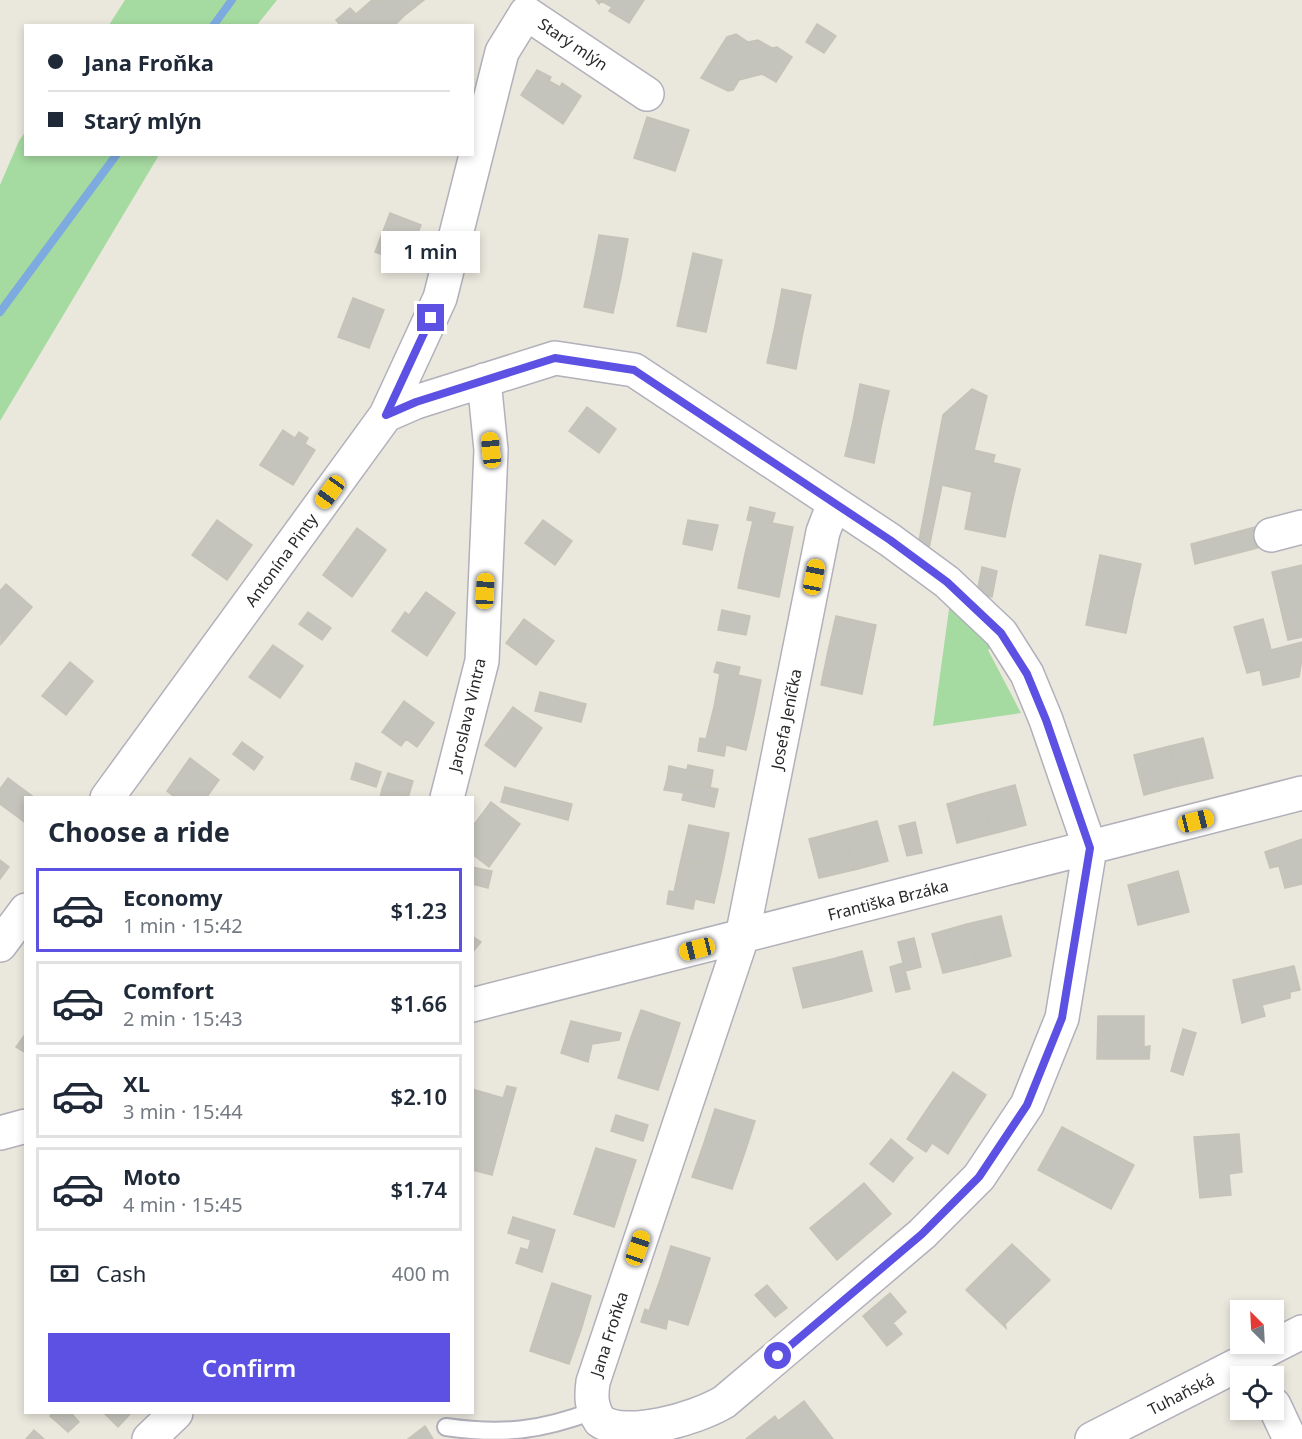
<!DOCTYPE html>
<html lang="en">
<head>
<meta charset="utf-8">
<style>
  :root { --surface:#fff; --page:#f6f6f7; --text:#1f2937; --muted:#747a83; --line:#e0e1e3; --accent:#5c51e3 }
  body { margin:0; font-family:"Noto Sans",sans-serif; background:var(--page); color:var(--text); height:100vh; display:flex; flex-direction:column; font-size:22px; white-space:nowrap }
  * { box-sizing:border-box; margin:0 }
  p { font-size:20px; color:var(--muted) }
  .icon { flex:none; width:33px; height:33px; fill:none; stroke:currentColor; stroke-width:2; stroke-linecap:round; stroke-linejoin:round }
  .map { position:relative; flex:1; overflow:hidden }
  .drawer { position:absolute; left:24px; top:796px; width:450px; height:618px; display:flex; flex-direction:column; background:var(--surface); border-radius:0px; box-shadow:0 3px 9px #0003 }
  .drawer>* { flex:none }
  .banner { position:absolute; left:24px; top:24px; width:450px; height:132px; border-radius:0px; box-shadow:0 3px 9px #0003; display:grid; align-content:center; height:132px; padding:0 24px; background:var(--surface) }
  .needle { width:39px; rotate:336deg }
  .fabs { position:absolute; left:1230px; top:1300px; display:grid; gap:12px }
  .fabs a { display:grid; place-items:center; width:54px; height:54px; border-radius:0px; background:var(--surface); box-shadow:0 3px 9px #0003; font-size:30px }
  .end { position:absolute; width:27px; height:27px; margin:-14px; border:8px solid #5c51e3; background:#fff; box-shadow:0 0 0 3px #fff }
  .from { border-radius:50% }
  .bubble { position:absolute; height:42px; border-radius:0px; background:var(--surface); box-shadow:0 3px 9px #0003; font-size:20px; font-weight:600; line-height:42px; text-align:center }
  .car { position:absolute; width:18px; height:36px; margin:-18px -9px; border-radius:8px; box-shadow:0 0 4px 2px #0007; background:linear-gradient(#f5c518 24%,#345 0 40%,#f5c518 0 76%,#345 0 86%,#f5c518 0) }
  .banner b { display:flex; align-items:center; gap:21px; height:57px; font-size:22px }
  .banner b+b { border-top:2px solid var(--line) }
  .banner i { width:15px; height:15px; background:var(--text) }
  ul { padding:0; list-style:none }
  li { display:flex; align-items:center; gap:18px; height:84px; margin:0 12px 9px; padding:0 12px; border:3px solid var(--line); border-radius:0px }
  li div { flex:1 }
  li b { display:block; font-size:22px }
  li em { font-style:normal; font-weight:600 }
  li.on { border-color:var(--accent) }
  li>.icon { width:54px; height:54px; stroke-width:1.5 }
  h2 { padding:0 24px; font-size:27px; line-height:72px }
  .pay { display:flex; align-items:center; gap:15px; height:66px; padding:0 24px; font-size:22px }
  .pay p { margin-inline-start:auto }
  .button { display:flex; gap:12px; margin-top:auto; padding:12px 24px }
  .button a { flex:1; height:69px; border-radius:0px; background:var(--accent); color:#fff; font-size:24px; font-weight:600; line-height:69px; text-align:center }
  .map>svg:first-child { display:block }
  .green { fill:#a5daa0 }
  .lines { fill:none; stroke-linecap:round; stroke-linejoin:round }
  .stream { stroke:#7dabdf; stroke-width:8 }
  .building { fill:#c5c4bc; stroke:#c5c3b7; stroke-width:1.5 }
  .service-casing { stroke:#b1b0bb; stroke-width:20 }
  .minor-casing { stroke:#b1b0bb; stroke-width:36 }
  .tertiary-casing { stroke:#b1b0bb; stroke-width:36 }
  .service { stroke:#fff; stroke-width:16 }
  .minor { stroke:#fff; stroke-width:33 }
  .tertiary { stroke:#fff; stroke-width:33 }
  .route { stroke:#5c51e3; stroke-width:8 }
  .labels { text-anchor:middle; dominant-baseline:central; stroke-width:4.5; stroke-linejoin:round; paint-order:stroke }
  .street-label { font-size:16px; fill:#292929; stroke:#fff }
</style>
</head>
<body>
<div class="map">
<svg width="1302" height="1439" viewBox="0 0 1302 1439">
  <rect width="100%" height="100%" fill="#eae8dd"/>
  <path class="green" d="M125,0H277L257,25H109Z
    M25,132L26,154L159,155L0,421V185L19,141Z
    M950,602L993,646L988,650L1021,713L933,726Z"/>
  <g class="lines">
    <path class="stream" d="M213,26L232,0
      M0,312L117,154"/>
  </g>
  <path class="building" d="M372,0H392L404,16L394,26H341L336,20L350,8L356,14Z
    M392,0H424L404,16Z
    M596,0H644L629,23L609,11L612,7L601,1L599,4Z
    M817,24L836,36L824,53L806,42Z
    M736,34L748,42L758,40L772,48L777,47L792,57L776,82L762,74L739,80L733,90L728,91L701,78L727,37Z
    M537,70L551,77L549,81L560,87L562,83L581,96L563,124L521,95Z
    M647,117L689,130L675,171L634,158Z
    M390,213L421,225L406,263L375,252Z
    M599,235L628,239L621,277L592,271Z
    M693,253L722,260L714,296L685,290Z
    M592,271L621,277L613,313L584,307Z
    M782,289L811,295L803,332L775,326Z
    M685,290L714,296L706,332L677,326Z
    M353,298L384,310L369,348L338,337Z
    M775,326L803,332L796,369L767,363Z
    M860,384L889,391L881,427L853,421Z
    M972,389L987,396L974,450L995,455L993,462L978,459L972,492L942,485L929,548L933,557L918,546L943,415Z
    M587,407L616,429L599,453L569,431Z
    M853,421L881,427L874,463L845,456Z
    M283,430L295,438L299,432L308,438L305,444L315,450L293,485L260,465Z
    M978,459L1020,469L1012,503L972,492Z
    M972,492L1012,503L1005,537L965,529Z
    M750,507L775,513L772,523L793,527L786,562L745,554L753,521L747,520Z
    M217,520L252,545L227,580L192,555Z
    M543,520L572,541L555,565L525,543Z
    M688,520L718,525L712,550L683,544Z
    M1263,525L1269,545L1195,564L1191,544Z
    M357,528L386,550L352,597L323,575Z
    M745,554L786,562L779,597L738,588Z
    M1100,555L1141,564L1133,599L1093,590Z
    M1302,565V637L1288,640L1272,572Z
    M982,567L997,571L992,597L977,593Z
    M6,584L32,607L1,644L0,591Z
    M1093,590L1133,599L1126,633L1086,625Z
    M426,592L455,613L427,656L392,631L405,612L409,615Z
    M722,610L750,616L746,635L718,630Z
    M308,612L331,628L322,640L299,624Z
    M836,616L876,625L869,659L828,651Z
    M524,619L554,641L536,665L506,643Z
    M1263,619L1271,650L1302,642V659L1247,673L1234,627Z
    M273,645L303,666L280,698L249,677Z
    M828,651L869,659L862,694L821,685Z
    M1302,659L1299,677L1263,685L1260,670Z
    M70,662L93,681L66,715L42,696Z
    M717,662L740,667L738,675L761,680L754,715L714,707L720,674L714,672Z
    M540,692L586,704L581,722L535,711Z
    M404,701L434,723L417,747L406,739L401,746L382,732Z
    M513,707L542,728L515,767L485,745Z
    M714,707L754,715L746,750L726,745L724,756L698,751L700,738L706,739Z
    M1203,738L1213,778L1178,786L1170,746Z
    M242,742L263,757L254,770L233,754Z
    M1170,746L1178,786L1144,795L1134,755Z
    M190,758L219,780L206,798H176L167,791Z
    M356,763L381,772L376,787L351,779Z
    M688,765L713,770L710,788L667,779L669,766L687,770Z
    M388,773L413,781L408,798L382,789Z
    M8,778L35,798H26V823L0,804V789Z
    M667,779L718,789L714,807L682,800L684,793L664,790Z
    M1015,785L1026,825L992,834L981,794Z
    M505,787L572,804L568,820L501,802Z
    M382,789L408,798H380Z
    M981,794L992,834L957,843L947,804Z
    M491,802L520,824L489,867L472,854V827Z
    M877,821L888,861L854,870L843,830Z
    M915,822L922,853L907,856L899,826Z
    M689,825L729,833L722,868L681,860Z
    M843,830L854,870L819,878L809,839Z
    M1302,839V884L1285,888L1279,866L1270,868L1265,852Z
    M0,860L9,867L0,879Z
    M681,860L722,868L714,903L695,899L693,909L667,904L669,891L674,892Z
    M472,867L492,871L488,888L472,884Z
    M1178,871L1189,912L1138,925L1128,885Z
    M1001,916L1011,956L977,965L967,924Z
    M967,924L977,965L943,973L932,934Z
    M472,936L481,942L472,953Z
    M914,938L921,967L905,971L898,942Z
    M862,951L872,991L838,1000L828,960Z
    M828,960L838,1000L803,1008L793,968Z
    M903,963L910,989L896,992L890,967Z
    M1294,966L1300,990L1290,992V998L1262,1005L1265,1016L1242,1023L1233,980Z
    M641,1010L680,1023L669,1057L629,1043Z
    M1098,1016H1144V1047L1150,1046L1149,1059H1097Z
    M571,1021L621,1033L619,1040L592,1044L566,1037Z
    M1183,1029L1196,1033L1183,1075L1171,1071Z
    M26,1033V1053L16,1047Z
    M566,1037L592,1044L588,1062L561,1053Z
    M629,1043L669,1057L658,1090L618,1078Z
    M953,1072L986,1095L967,1124L932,1102Z
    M507,1086L516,1088L492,1175L472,1170V1089L503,1098Z
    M932,1102L967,1124L948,1154L932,1143L926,1152L907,1139Z
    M715,1109L755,1121L744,1155L704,1143Z
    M616,1115L648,1125L643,1141L611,1131Z
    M1062,1127L1134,1165L1111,1209L1038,1170Z
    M1239,1134L1242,1172L1229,1174L1231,1195L1200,1198L1194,1137Z
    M891,1139L913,1158L904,1168L882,1150Z
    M704,1143L744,1155L732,1189L692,1177Z
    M596,1148L636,1160L625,1193L585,1181Z
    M882,1150L904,1168L893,1182L870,1164Z
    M585,1181L625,1193L614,1227L574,1214Z
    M864,1183L891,1214L864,1237L837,1206Z
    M837,1206L864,1237L837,1260L810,1228Z
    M513,1217L555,1230L550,1246L508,1233Z
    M531,1240L550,1246L542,1272L516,1263L521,1248L528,1250Z
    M1012,1244L1050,1280L1005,1324L1006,1328L966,1290Z
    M671,1246L710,1258L699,1292L660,1280Z
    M660,1280L699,1292L688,1325L668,1319L666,1329L641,1322L645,1309L649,1311Z
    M552,1283L591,1296L581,1330L541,1317Z
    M767,1285L787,1308L775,1317L755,1295Z
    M890,1293L906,1312L893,1323L902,1334L887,1346L863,1316Z
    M541,1317L581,1330L569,1364L530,1351Z
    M804,1401L833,1439H746L775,1416L778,1421Z
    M53,1413H71L79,1422L68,1432L50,1416Z
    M104,1413H131L118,1427Z
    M425,1426L433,1439H408Z
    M34,1430L44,1439H26Z"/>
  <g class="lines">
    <defs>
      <path id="service" d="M446,1427C502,1435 540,1431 593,1411"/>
      <path id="minor" d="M386,415L440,298L502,52L526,13L647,94
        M1271,535L1302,527
        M107,798L386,415L416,402L555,358L634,370L890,540L947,582L1001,633L1027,674L1046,720L1090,848L1062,1018L1027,1105L979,1177L922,1234L724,1402C695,1419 626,1439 600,1421C591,1407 591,1397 593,1382L742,937L823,532L834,503
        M447,798L482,661L491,450L484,380
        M0,945L26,910
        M472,1005L1302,793
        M0,1133L26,1126
        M1274,1405L1290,1439
        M149,1439L176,1413"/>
      <path id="tertiary" d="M1092,1439L1302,1332"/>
    </defs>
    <use href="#service" class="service-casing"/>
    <use href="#minor" class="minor-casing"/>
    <use href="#tertiary" class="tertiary-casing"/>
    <use href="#service" class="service"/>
    <use href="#minor" class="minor"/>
    <use href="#tertiary" class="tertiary"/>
  </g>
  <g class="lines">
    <path class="route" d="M431,318L386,415L416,402L555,358L634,370L890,540L947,582L1001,633L1027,674L1046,720L1090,848L1062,1018L1027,1105L979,1177L922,1234L778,1356"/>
  </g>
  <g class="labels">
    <g class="street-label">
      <text transform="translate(573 44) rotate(34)">Starý mlýn</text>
      <text transform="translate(281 560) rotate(-54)">Antonína Pinty</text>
      <text transform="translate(467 715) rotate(-77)">Jaroslava Vintra</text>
      <text transform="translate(786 719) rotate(-79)">Josefa Jeníčka</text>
      <text transform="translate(888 900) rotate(-14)">Františka Brzáka</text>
      <text transform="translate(609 1334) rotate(-72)">Jana Froňka</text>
      <text transform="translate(1181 1394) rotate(-27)">Tuhaňská</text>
    </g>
  </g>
</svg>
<div class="fabs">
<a><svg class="needle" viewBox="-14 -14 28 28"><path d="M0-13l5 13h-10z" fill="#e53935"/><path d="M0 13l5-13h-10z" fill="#747a83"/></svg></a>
<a><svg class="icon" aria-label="locate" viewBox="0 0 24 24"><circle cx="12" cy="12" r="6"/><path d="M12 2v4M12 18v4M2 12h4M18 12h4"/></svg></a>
</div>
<i class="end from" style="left:778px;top:1356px"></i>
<i class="end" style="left:431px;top:318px"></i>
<div class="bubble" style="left:381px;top:231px;width:99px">1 min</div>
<i class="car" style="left:491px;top:450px;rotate:354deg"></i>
<i class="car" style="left:330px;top:492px;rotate:216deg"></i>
<i class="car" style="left:814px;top:577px;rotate:11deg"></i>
<i class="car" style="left:485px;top:591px;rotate:3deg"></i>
<i class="car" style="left:1196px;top:821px;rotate:76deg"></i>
<i class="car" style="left:697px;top:949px;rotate:256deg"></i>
<i class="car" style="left:638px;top:1248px;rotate:19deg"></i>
<div class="banner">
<b><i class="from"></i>Jana Froňka</b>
<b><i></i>Starý mlýn</b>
</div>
<section class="drawer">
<h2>Choose a ride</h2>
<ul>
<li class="on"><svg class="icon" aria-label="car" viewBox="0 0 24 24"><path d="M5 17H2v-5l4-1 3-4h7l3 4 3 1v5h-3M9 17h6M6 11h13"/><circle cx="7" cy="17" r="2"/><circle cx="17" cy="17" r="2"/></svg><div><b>Economy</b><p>1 min · 15:42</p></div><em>$1.23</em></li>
<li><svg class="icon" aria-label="car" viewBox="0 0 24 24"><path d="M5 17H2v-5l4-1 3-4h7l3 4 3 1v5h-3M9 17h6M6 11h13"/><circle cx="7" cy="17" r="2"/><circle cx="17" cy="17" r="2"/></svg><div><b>Comfort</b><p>2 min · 15:43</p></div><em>$1.66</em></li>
<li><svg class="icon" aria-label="car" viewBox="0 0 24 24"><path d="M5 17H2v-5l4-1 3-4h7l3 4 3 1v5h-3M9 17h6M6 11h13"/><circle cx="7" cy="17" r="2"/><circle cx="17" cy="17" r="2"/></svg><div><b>XL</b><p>3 min · 15:44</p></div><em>$2.10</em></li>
<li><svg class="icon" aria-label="car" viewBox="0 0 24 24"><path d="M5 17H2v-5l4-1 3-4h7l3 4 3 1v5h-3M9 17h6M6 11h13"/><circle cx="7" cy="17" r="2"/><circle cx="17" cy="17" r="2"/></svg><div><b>Moto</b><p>4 min · 15:45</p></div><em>$1.74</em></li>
</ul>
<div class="pay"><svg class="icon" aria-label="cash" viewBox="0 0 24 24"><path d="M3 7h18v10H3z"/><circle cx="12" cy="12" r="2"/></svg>Cash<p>400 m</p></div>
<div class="button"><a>Confirm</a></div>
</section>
</div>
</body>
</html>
